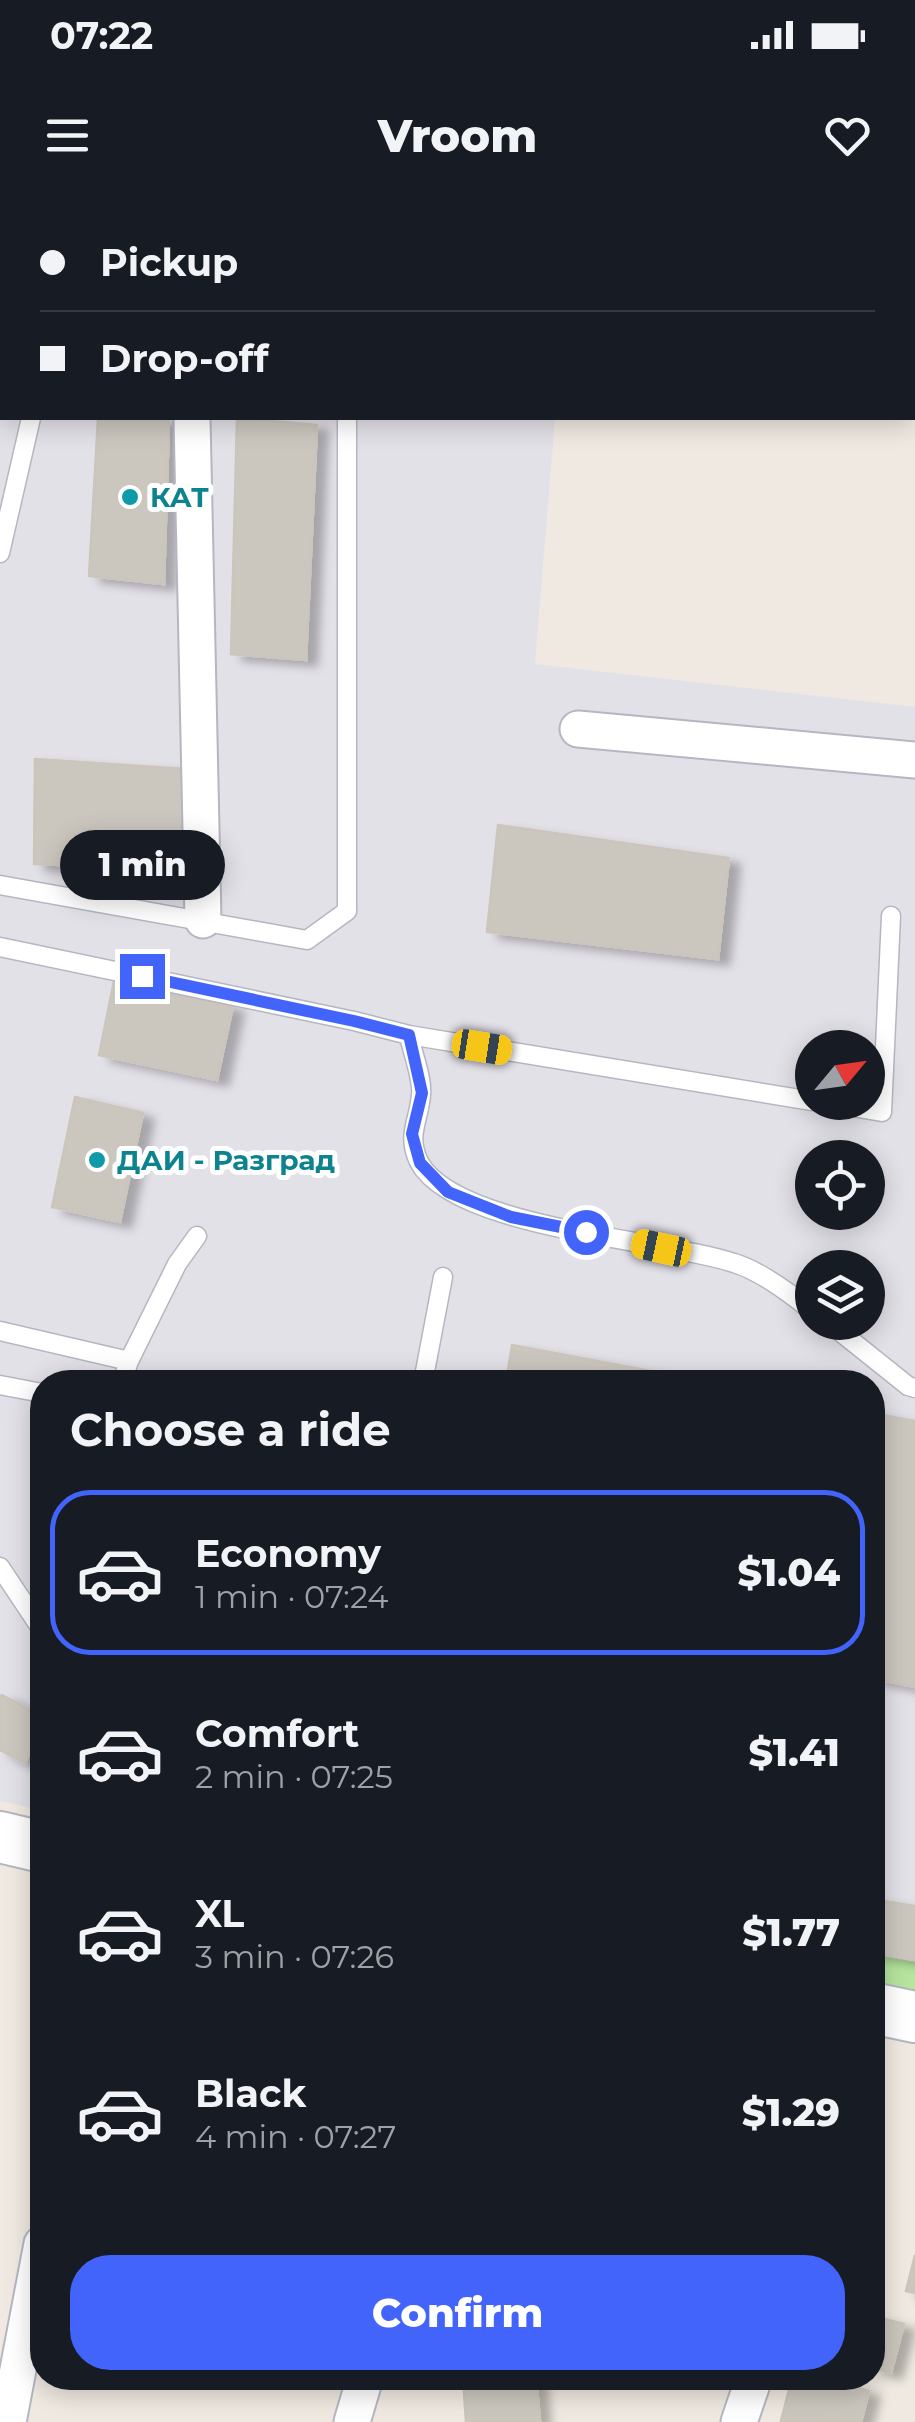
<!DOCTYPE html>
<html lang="en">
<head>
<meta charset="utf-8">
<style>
  :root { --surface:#171b24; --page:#242831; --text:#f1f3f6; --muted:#9ea1a6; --line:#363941; --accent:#4264fb }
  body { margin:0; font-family:Montserrat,sans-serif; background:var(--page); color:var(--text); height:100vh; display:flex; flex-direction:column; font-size:38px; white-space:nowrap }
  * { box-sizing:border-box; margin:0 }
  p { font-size:32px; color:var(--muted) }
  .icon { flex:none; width:55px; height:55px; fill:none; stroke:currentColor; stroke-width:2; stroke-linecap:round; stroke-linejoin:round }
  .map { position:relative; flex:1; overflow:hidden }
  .panel { position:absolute; left:30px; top:1170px; width:855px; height:1020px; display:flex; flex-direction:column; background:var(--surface); border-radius:40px; box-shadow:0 5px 25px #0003 }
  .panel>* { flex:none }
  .top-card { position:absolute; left:0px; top:0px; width:915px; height:220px; box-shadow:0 5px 25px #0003; display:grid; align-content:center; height:220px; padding:0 40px; background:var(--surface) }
  .needle { width:65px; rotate:61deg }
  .fabs { position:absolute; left:795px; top:830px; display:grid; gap:20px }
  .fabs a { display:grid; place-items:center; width:90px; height:90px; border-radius:50%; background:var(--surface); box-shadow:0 5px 25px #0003; font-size:50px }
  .end { position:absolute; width:45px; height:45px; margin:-22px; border:12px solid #4264fb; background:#fff; box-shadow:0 0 0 5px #fff }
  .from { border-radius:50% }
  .bubble { position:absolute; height:70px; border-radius:35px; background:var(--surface); box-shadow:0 5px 25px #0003; font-size:32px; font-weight:800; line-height:70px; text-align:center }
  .car { position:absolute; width:30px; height:60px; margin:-30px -15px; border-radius:12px; box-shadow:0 0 8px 2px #0007; background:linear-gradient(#f5c518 24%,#345 0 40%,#f5c518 0 76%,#345 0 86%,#f5c518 0) }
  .top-card b { display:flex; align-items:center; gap:35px; height:95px; font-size:38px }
  .top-card b+b { border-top:2px solid var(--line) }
  .top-card i { width:25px; height:25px; background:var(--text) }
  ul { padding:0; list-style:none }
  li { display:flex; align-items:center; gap:30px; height:165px; margin:0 20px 15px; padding:0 20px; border:5px solid transparent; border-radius:40px }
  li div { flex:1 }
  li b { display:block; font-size:38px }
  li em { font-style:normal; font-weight:800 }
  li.active { border-color:var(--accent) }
  li>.icon { width:90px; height:90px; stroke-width:1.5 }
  h2 { padding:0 40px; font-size:45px; line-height:120px }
  .cta { display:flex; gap:20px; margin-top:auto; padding:20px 40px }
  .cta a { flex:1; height:115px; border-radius:40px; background:var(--accent); color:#fff; font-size:40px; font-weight:800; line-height:115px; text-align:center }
  .status { display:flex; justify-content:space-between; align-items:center; height:70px; padding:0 50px; background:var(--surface); direction:ltr }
  .status svg { height:28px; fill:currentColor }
  header { display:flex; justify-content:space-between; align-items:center; height:130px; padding:0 40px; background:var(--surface); font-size:45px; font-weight:800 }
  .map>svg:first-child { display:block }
  .industrial { fill:#e3e1e8; fill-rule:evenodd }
  .green { fill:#b6e59e }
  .building { fill:#cbc7bf; stroke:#cbc5ba; stroke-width:2.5; filter:url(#shadow) }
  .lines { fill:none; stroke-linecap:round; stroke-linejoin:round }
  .lane-casing { stroke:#b4b7c1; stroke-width:21 }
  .street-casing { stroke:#b4b7c1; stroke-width:39 }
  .secondary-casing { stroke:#b4b7c1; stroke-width:54 }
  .lane { stroke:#fff; stroke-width:18 }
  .street { stroke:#fff; stroke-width:35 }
  .secondary { stroke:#fff; stroke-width:50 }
  .route { stroke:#4264fb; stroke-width:12 }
  .culture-dot { fill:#0f9aa8; stroke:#fff; stroke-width:4 }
  .labels { text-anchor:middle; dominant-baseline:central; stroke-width:10; stroke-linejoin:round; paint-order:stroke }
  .culture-label { font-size:28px; font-weight:bold; fill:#0d838f; stroke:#fff; text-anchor:start }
</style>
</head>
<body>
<div class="status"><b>07:22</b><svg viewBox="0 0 49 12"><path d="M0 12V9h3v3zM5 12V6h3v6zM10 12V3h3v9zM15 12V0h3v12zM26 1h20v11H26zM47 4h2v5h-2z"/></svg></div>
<header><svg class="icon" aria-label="menu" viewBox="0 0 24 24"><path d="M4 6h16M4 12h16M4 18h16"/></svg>Vroom<svg class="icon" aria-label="heart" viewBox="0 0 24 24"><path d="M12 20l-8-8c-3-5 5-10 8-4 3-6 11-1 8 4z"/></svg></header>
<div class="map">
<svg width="915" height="2222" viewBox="0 0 915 2222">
  <defs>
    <filter id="shadow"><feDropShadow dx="11" dy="6" stdDeviation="5" flood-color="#0004"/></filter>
  </defs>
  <rect width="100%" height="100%" fill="#efe9e1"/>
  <path class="industrial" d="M25,0H572V2H25Z
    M2,96V218H555L535,464L915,507V1797L873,1788L872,1182H42V1610L0,1601V107ZM812,848H868V902H812ZM812,958H868V1012H812ZM812,1068H868V1122H812Z"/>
  <path class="green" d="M872,1755L915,1762V1805L873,1794Z"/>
  <path class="building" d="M98,218H169L164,384L89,376Z
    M237,218L317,225L306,460L231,454Z
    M35,559L185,569L182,669L34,664Z
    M498,625L729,658L718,759L487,732Z
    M114,781L233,806L217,880L99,855Z
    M75,897L143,913L120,1022L52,1007Z
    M512,1145L709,1182H506Z
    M872,1213L915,1221V1487L872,1478Z
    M2,1495L42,1516V1524L25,1563L0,1550V1498Z
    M872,1699L915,1706V1760L872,1752Z
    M915,2055V2093L906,2091Z
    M872,2116L904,2124L891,2173L872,2168Z
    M463,2178H536L540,2222H466Z
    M792,2178H817L869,2191L861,2222L781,2221Z"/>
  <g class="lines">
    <defs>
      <path id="lane" d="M75,2V0
        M0,353L31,218
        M0,685L307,740L347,711V218
        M0,747L354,821L409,835C412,852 423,879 421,895C419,921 406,935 419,962C455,1029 663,1039 734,1063C761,1071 791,1094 812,1111
        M409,835L812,901
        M823,902L882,912L891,716
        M828,1122L908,1186L915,1188
        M0,1131L129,1161
        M122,1182L129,1161L177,1064L197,1036
        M423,1182L443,1077
        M0,1185L42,1193
        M0,1367L42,1430"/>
      <path id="street" d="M192,218L203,720
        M578,529L915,560
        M8,2222L42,2044
        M352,2222L365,2178
        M739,2222L754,2178"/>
      <path id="secondary" d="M0,1637L42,1647
        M872,1808L915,1817"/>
    </defs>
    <use href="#lane" class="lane-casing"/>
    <use href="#street" class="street-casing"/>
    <use href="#secondary" class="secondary-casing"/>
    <use href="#lane" class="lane"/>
    <use href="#street" class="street"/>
    <use href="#secondary" class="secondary"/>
  </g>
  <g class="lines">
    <path class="route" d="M142,776L354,821L409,835L422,893L412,934L420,963L448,992L511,1017L586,1032"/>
  </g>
  <g class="culture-dot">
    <circle cx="130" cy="297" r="10"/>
    <circle cx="97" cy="960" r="10"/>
  </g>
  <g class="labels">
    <g class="culture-label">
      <text x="150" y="297">КАТ</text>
      <text x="117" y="960">ДАИ - Разград</text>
    </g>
  </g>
</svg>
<div class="fabs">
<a><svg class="needle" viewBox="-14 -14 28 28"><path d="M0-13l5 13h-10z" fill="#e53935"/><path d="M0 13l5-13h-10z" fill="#9ea1a6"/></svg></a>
<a><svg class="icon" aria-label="locate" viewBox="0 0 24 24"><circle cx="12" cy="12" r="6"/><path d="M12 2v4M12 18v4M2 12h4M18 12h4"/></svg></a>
<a><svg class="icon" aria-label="layers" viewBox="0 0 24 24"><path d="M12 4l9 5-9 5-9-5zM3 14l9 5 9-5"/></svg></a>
</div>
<i class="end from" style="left:586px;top:1032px"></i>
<i class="end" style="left:142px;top:776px"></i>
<div class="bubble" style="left:60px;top:630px;width:165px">1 min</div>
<i class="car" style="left:482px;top:847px;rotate:99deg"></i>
<i class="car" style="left:661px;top:1048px;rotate:282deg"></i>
<div class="top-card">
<b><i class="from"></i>Pickup</b>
<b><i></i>Drop-off</b>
</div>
<section class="panel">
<h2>Choose a ride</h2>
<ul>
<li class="active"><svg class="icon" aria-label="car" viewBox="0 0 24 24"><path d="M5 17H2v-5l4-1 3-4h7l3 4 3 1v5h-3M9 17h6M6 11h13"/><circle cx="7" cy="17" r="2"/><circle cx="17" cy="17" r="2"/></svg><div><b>Economy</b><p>1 min · 07:24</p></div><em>$1.04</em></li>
<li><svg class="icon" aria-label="car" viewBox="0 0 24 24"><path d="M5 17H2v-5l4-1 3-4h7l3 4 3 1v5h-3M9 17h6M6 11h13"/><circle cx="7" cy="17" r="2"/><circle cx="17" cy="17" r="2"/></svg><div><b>Comfort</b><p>2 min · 07:25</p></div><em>$1.41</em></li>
<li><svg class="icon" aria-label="car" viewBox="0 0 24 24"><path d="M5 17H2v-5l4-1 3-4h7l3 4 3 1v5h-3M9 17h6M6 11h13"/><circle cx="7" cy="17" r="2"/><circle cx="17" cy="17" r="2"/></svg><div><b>XL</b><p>3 min · 07:26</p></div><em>$1.77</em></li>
<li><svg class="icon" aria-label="car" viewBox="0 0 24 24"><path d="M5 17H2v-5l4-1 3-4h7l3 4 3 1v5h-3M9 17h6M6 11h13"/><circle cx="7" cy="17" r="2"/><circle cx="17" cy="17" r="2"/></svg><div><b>Black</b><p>4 min · 07:27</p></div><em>$1.29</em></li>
</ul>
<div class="cta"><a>Confirm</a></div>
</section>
</div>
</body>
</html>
